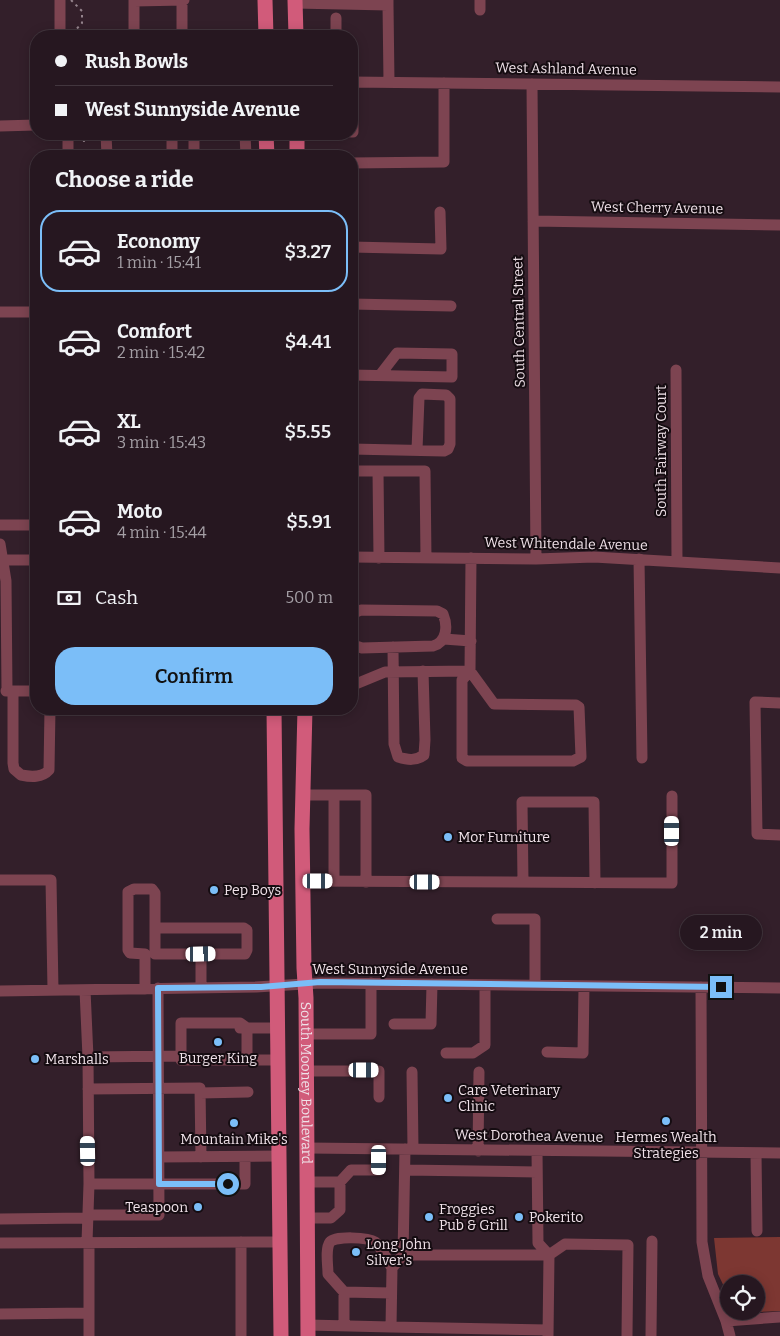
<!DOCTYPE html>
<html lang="en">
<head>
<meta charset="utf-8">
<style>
  :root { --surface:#261720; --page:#32242d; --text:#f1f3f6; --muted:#a49fa5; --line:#42363e; --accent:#7bbef8 }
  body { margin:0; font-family:Bitter,serif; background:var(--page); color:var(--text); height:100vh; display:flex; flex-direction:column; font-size:19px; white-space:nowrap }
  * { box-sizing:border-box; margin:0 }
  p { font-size:16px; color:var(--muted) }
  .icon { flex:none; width:28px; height:28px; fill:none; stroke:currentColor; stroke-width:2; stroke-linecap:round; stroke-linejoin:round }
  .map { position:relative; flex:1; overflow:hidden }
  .side { position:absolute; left:30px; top:150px; width:328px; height:565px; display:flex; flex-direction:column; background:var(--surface); border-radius:20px; box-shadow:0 2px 12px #0003,0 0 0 1px var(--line) }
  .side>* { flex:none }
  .hud { position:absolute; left:30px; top:30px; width:328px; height:110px; border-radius:20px; box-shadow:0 2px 12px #0003,0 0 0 1px var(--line); display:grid; align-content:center; height:110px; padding:0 25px; background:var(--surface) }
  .buttons { position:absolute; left:720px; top:1275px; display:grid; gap:10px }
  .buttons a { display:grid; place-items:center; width:45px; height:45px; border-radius:50%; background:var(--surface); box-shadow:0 2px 12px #0003,0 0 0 1px var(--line); font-size:25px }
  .end { position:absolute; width:22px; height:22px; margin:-11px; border:6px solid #7bbef8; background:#111; box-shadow:0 0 0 2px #111 }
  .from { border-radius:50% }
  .bubble { position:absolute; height:35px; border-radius:18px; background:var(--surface); box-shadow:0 2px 12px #0003,0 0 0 1px var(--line); font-size:16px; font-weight:600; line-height:35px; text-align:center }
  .car { position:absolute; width:15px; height:30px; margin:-15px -8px; border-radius:6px; box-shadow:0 0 4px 1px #0007; background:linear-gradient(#fff 24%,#345 0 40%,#fff 0 76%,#345 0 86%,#fff 0) }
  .hud b { display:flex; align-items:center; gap:18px; height:48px; font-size:19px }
  .hud b+b { border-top:1px solid var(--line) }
  .hud i { width:12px; height:12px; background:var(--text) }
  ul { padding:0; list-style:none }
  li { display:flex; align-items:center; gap:15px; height:82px; margin:0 10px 8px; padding:0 15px; border:2px solid transparent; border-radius:20px }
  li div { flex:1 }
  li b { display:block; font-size:19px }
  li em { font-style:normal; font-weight:600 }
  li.selected { border-color:var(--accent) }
  li>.icon { width:45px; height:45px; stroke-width:1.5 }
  h2 { padding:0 25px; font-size:22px; line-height:60px }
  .pay { display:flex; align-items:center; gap:12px; height:55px; padding:0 25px; font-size:19px }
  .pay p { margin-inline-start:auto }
  .action { display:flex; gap:10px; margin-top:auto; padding:10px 25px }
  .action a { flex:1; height:58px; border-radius:20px; background:var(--accent); color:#111; font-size:20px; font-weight:600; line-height:58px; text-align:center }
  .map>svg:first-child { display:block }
  .green { fill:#7d3732 }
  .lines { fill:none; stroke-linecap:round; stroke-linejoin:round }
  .path { stroke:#95848d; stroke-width:2; stroke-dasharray:2.5 4; stroke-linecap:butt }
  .minor { stroke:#7d4451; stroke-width:11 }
  .major { stroke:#d15b7a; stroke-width:15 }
  .route { stroke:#7bbef8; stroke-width:6 }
  .poi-dot { fill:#7bbef8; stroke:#150c11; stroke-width:2 }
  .labels { text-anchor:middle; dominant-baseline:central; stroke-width:4; stroke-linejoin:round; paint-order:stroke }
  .street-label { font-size:14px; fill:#efe1e8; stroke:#150c11 }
  .poi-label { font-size:14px; fill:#efe1e8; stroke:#150c11; text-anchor:start }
</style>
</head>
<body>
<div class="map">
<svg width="780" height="1336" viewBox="0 0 780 1336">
  <rect width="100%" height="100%" fill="#331f2a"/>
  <path class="green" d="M780,1237V1311L737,1313L736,1311H756V1284H729V1297L718,1274L714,1238Z"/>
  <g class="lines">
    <path class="path" d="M71,0L82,11V23L72,34
      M83,134L84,142"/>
    <path class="minor" d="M60,0V36
      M134,0V36
      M480,0V10
      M134,1L184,0
      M182,1V36
      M295,3L388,5V0
      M388,5L389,82
      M336,18V36
      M351,82L780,87
      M532,84L536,559
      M0,126L36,125
      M351,132H353V82
      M68,134V156
      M106,134L107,156
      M172,134V156
      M194,134V156
      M245,134L246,156
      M351,163L444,162V83
      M533,221L780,225
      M351,247L441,249L440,212
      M351,304L451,306
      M0,312H36
      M676,370L677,562
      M351,375L452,377V354L397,353L380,375
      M351,449L444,451L448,449L450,444V399L446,395L422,394L419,398L417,450
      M351,471H425L426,558
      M378,471L379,558
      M0,525H36
      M0,544L6,581L7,691
      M351,557L536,559L594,557L780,568
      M639,559L642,758
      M0,560H36
      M351,616L354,613L361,610L437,611L443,614C448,626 447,642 433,646L362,648L356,646L351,642
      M444,639L471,641
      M393,647L394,744L398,757C408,760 416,761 424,755L425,740L423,671
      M470,671L494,704L576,705L579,707L581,757L573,761H467L462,758V680Z
      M351,686L385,672L470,671L471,558
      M6,691H36
      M13,691V763L14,769L21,775C31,777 42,778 49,770L50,709
      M780,703L755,702L757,834L780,835
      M303,795H334
      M0,880H51L53,990
      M303,881L672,883V796
      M334,881V795H366V882
      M523,882L522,802H594L595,883
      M497,919H535V985
      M201,954V988
      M701,987L702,1242L708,1276L726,1321L730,1336
      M145,989V954L130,953L128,950V892L134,889H152L155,893V954H245L247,950V930L244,928H155
      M85,990L88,1057L89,1184L87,1242
      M0,991L256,987L320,983L780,988
      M394,1024H431L432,984
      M240,1028H278
      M247,1028L240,1023H181V1060H279
      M247,1028V1060
      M306,1034H371V983
      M547,1052L583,1053L584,986
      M446,1053H473L485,1045V985
      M88,1057L181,1056
      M306,1071H379V1097
      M412,1072L413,1149
      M88,1089L200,1088L201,1157
      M200,1093L248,1092
      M308,1148L780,1153
      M478,1151L479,1072
      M537,1151L538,1243L549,1255L548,1336
      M756,1153L757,1231
      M159,1157L280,1156
      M405,1170L537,1172
      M308,1182H340
      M89,1184H245V1157
      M89,1215H159L158,988
      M308,1218H331L340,1210V1182L351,1170H379V1149
      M0,1219L87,1218
      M89,1242V1336
      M241,1242V1336
      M0,1243L280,1242
      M403,1255H549L565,1244L628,1245L627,1336
      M344,1292L328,1274C328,1265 325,1249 330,1242C335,1236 368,1237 375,1242C382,1248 387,1260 392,1268
      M0,1314L89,1313
      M726,1321L780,1317
      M308,1325L391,1327L392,1268L403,1255L405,1149
      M344,1326V1292L391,1293
      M391,1327L548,1330
      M651,1336L652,1241"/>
    <g class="major">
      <path d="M265,0L266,36"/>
      <path d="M295,0L296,36"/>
      <path d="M266,134L267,156"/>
      <path d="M297,134V156"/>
      <path d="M274,709L281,1336"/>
      <path id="s1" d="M305,709L302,829L304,968L306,998L308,1336"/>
    </g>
  </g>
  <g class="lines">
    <path class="route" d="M228,1184H159L158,988L261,987L320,982L721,987"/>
  </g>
  <g class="poi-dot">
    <circle cx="448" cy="837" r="5"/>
    <circle cx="214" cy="890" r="5"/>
    <circle cx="218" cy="1042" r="5"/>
    <circle cx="35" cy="1059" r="5"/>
    <circle cx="448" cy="1098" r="5"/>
    <circle cx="666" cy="1121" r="5"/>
    <circle cx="234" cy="1123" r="5"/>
    <circle cx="198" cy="1207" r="5"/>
    <circle cx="429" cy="1217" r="5"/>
    <circle cx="519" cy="1217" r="5"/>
    <circle cx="356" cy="1252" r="5"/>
  </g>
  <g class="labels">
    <g class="street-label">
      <text transform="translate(566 69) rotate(1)">West Ashland Avenue</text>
      <text transform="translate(657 208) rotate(1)">West Cherry Avenue</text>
      <text transform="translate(519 322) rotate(-91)">South Central Street</text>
      <text transform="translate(661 451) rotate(-90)">South Fairway Court</text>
      <text transform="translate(566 544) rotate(1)">West Whitendale Avenue</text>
      <text x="390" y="969">West Sunnyside Avenue</text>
      <text stroke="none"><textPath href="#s1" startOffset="374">South Mooney Boulevard</textPath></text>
      <text transform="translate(529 1136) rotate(1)">West Dorothea Avenue</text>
    </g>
    <g class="poi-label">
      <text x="458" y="837">Mor Furniture</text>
      <text x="224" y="890">Pep Boys</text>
      <text x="218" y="1058" text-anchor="middle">Burger King</text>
      <text x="45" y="1059">Marshalls</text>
      <text x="458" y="1090">Care Veterinary<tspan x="458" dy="16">Clinic</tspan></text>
      <text x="666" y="1137" text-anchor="middle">Hermes Wealth<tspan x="666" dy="16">Strategies</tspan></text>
      <text x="234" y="1139" text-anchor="middle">Mountain Mike's</text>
      <text x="188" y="1207" text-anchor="end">Teaspoon</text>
      <text x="439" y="1209">Froggies<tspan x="439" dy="16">Pub &amp; Grill</tspan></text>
      <text x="529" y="1217">Pokerito</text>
      <text x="366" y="1244">Long John<tspan x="366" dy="16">Silver's</tspan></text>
    </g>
  </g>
</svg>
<div class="buttons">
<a><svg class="icon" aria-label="locate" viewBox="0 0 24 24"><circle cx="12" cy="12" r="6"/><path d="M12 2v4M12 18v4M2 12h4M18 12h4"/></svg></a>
</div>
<i class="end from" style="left:228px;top:1184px"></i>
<i class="end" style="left:721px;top:987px"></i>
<div class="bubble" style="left:680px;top:915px;width:82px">2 min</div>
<i class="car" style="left:672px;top:831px;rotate:0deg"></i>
<i class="car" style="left:318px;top:881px;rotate:90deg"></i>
<i class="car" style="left:425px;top:882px;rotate:90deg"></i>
<i class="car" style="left:201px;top:954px;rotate:89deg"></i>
<i class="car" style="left:364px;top:1070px;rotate:90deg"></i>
<i class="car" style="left:88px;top:1151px;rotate:359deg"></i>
<i class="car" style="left:379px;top:1160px;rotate:180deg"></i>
<div class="hud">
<b><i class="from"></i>Rush Bowls</b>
<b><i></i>West Sunnyside Avenue</b>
</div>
<section class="side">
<h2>Choose a ride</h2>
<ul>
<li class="selected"><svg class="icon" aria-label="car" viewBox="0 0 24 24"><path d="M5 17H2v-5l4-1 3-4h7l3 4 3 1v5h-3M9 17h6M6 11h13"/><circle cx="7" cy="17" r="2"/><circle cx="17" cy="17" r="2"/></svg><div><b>Economy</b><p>1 min · 15:41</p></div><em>$3.27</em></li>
<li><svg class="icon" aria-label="car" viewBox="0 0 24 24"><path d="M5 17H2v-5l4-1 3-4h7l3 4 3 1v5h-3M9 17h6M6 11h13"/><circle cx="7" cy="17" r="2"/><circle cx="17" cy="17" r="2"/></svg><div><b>Comfort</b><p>2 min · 15:42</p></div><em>$4.41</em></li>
<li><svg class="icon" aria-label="car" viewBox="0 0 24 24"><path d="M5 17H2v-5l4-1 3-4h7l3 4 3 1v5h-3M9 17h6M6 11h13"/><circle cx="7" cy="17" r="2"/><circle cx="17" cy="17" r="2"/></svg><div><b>XL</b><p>3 min · 15:43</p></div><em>$5.55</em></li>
<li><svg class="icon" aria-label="car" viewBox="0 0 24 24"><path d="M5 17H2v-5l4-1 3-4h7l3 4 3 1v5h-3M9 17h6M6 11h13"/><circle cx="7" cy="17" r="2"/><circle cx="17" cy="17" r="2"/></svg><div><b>Moto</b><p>4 min · 15:44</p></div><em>$5.91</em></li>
</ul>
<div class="pay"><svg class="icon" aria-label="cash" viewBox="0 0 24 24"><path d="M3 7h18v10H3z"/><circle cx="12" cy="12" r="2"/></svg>Cash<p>500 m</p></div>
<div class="action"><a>Confirm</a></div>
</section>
</div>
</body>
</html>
